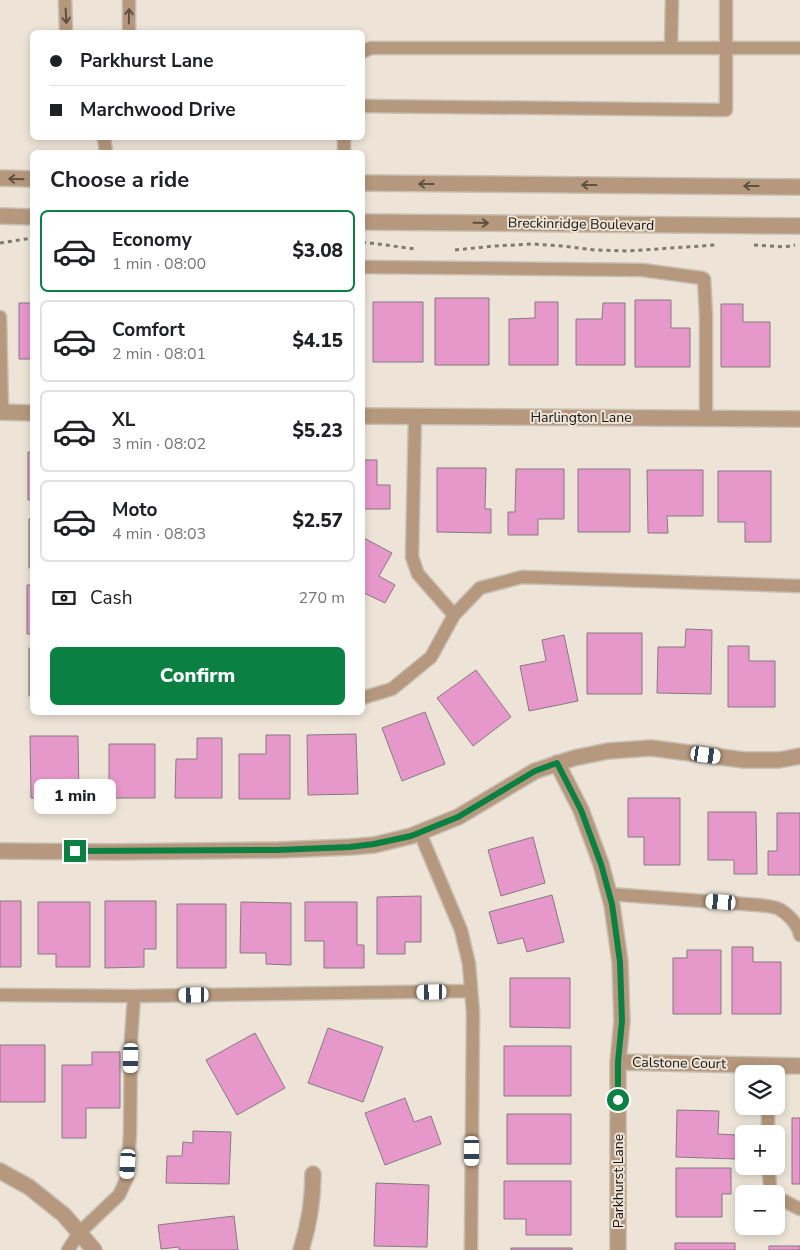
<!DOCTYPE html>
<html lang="en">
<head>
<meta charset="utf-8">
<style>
  :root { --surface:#fff; --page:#f6f6f6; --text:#202124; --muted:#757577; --line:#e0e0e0; --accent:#0b8043 }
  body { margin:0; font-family:"Nunito Sans",sans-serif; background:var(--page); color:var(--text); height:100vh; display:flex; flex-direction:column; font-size:19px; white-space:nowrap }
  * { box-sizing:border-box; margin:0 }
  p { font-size:16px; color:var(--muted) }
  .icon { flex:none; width:28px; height:28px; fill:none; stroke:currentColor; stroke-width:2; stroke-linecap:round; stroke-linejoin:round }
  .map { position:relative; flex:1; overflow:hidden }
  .side { position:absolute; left:30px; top:150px; width:335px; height:565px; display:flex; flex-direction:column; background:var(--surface); border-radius:8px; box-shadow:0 2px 8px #0003 }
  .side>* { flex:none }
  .top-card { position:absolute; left:30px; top:30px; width:335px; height:110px; border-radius:8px; box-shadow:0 2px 8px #0003; display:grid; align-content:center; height:110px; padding:0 20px; background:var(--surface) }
  .buttons { position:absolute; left:735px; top:1065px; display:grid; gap:10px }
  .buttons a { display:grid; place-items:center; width:50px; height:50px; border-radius:8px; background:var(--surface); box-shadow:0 2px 8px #0003; font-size:25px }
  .end { position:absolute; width:22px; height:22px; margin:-11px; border:6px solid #0b8043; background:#fff; box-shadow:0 0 0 2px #fff }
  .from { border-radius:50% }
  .bubble { position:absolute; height:35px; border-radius:8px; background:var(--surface); box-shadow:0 2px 8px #0003; font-size:16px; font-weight:800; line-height:35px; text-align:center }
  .car { position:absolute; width:15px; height:30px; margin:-15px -8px; border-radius:6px; box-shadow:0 0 4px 1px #0007; background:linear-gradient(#fff 24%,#345 0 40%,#fff 0 76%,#345 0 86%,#fff 0) }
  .top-card b { display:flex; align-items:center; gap:18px; height:48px; font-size:19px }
  .top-card b+b { border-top:1px solid var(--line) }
  .top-card i { width:12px; height:12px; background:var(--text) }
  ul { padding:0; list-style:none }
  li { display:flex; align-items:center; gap:15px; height:82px; margin:0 10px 8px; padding:0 10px; border:2px solid var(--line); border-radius:8px }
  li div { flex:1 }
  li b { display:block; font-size:19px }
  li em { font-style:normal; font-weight:800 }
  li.active { border-color:var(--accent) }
  li>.icon { width:45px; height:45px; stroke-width:1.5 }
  h2 { padding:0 20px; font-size:22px; line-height:60px }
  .pay { display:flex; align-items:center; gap:12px; height:55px; padding:0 20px; font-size:19px }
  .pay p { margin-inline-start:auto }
  .button { display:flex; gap:10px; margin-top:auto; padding:10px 20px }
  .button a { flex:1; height:58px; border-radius:8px; background:var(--accent); color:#fff; font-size:20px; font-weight:800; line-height:58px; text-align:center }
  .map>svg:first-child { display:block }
  .building { fill:#e798cb; stroke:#877981 }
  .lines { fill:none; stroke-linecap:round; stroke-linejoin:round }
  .service-casing { stroke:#c7bfb3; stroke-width:15 }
  .minor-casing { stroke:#c7bfb3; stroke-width:18 }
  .tertiary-casing { stroke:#c7bfb3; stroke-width:18 }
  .path { stroke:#7f7970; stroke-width:3; stroke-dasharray:4 4; stroke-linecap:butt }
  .service { stroke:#b5987d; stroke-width:12 }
  .minor { stroke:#b5987d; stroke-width:15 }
  .tertiary { stroke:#b5987d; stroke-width:15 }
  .oneway { stroke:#5f5042 }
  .route { stroke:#0b8043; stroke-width:6 }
  .labels { text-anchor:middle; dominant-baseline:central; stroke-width:4; stroke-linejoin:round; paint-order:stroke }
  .street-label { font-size:14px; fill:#191611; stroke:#ede4d7 }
</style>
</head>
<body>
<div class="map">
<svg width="800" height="1250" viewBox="0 0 800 1250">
  <rect width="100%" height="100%" fill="#ede4d7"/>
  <path class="building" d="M435,298H489V365H435Z
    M635,300H671V328H690V367H635Z
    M373,302H423V362H373Z
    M535,302H558V365H509V319L535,318Z
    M19,303H32V359H19Z
    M603,303H625V365H576V319H602Z
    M721,304H743V322H770V367H721Z
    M28,452H32V500H28Z
    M362,460H377V485H390V509H362Z
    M437,468H486L485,509H491V533L437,532Z
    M516,469H564V519H538V535H508V512H515Z
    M578,469H630V532H578Z
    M647,470H703V516H667L668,533H648Z
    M718,471H771V542H745V522H718Z
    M29,519H32V568H29Z
    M362,537L392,553L379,576L395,585L385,603L362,592Z
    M27,585H32V634H27Z
    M686,629L712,630L711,694L657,693L658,647H685Z
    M587,633H642V694H587Z
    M564,635L578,701L529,711L520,666L546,661L542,640Z
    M728,646H749V661H775V707H728Z
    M29,648H32V696H29Z
    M476,670L511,717L473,746L437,698Z
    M425,712L445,764L402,781L382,728Z
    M356,734L358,794L308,795L307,735Z
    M266,735H290V799H239V754H266Z
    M30,736H78L79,798H31Z
    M197,738H222V798H175L176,759H197Z
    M109,744H155V798H109Z
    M628,798H680V865H644V837H628Z
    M708,812H756L757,874H734V860H708Z
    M777,813H800V875H768V851H777Z
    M533,837L545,883L501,896L488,850Z
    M552,895L564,942L527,952L523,938L498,944L489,912Z
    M421,896V942H405V954H377V897Z
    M0,901H21V967H0Z
    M105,901H156V949H144V967L105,968Z
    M38,902H90V967H56V954H38Z
    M241,902L291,903V965L266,964V953H240Z
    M305,902H357V945H364V968H324V941H305Z
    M177,904H226V968H177Z
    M732,947H753V962H781V1014H732Z
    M687,950H721V1014H673V958H687Z
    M510,978H570V1028L510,1027Z
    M328,1028L383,1047L363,1102L308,1083Z
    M255,1033L285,1088L237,1115L206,1060Z
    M0,1045H45V1102H0Z
    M504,1046H571V1096H504Z
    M92,1052H120V1108H86V1138H62V1065H92Z
    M405,1098L414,1122L431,1116L441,1144L385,1165L365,1113Z
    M677,1110L719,1111L718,1134L737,1135L736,1159L676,1157Z
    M507,1114H571V1164H507Z
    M792,1118H800V1184H792Z
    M193,1131L231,1132L229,1184L166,1183L167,1156H182L183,1142L193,1143Z
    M676,1168H731V1194H722V1217H676Z
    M504,1181H571V1235H526V1219H504Z
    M376,1183L429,1185L427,1247L374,1246Z
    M234,1216L238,1250H179V1247L161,1249L158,1225Z
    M675,1243H735V1250H675Z
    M769,1246H800V1250H769Z
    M511,1248H572V1250H511Z"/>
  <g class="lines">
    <defs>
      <path id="service" d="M65,0L66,32
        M129,32V0
        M671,48L672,0
        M362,52L371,48H800
        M362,106L726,110V0
        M104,138L106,152
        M344,138V152
        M362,267L642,270L702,278L704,279L706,316V418
        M0,317L2,412
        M415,416L412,557L418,574L454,615
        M362,698L392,689L431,657L454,615L480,588L522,577L800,586
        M420,833L461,930L469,964L473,1013L471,1250
        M609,894L758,905C765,906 773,906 779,909C788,914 798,924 800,935
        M0,995L134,996L471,991
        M768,1134V1106
        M768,1166L771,1194
        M776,1197L800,1209
        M68,1250L79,1233L119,1195L127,1178L130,1134L131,1039L134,996"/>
      <path id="minor" d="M0,412L32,413
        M362,416L800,419
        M557,763L581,810L601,864L612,905L620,962L622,1021L618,1062V1250
        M0,851L112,852L278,850L350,847L374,845L411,836L458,817L535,771L574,758L608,751L651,748L744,760H779L800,756
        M618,1062L800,1066
        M0,1171L29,1187L64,1215L94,1250
        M301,1250C309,1225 313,1200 313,1174"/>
      <path id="tertiary" d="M0,178L32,179
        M362,183L800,187
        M0,216L32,217
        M362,222L800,226"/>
    </defs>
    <use href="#service" class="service-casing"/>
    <use href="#minor" class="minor-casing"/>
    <use href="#tertiary" class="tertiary-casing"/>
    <path class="path" d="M362,242L416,249
      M0,243L32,238
      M754,245L785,247L795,245
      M455,250L494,246L533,244L562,246L595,250L628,251L715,245"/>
    <use href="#service" class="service"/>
    <use href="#minor" class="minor"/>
    <use href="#tertiary" class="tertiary"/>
  </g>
  <defs><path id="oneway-shaft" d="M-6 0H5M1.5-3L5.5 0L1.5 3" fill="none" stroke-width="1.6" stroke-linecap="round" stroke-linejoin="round" transform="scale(1.25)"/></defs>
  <g class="oneway">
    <use href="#oneway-shaft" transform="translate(66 16) rotate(87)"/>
    <use href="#oneway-shaft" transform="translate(129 16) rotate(-89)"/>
    <use href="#oneway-shaft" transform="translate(16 179) rotate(-178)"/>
    <use href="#oneway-shaft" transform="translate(426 184) rotate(-180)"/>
    <use href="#oneway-shaft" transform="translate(589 185) rotate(-180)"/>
    <use href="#oneway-shaft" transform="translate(751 186) rotate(-180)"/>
    <use href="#oneway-shaft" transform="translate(481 223) rotate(1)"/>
  </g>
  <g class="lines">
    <path class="route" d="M75,851L278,850L350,847L374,844L411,836L458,817L535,771L557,763L581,810L601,864L612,904L620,962L622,1021L618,1062V1100"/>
  </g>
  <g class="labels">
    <g class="street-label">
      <text transform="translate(581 224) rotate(1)">Breckinridge Boulevard</text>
      <text x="581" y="417">Harlington Lane</text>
      <text transform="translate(679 1063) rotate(1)">Calstone Court</text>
      <text transform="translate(618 1181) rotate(-90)">Parkhurst Lane</text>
    </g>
  </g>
</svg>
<div class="buttons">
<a><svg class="icon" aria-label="layers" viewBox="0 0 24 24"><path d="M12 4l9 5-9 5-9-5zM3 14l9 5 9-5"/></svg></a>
<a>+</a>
<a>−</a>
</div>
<i class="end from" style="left:618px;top:1100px"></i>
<i class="end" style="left:75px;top:851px"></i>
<div class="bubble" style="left:34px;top:779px;width:82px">1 min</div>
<i class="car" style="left:706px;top:755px;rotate:98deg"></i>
<i class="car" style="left:721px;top:902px;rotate:274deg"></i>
<i class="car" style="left:432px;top:992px;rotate:269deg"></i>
<i class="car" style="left:194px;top:995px;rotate:269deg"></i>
<i class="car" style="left:131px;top:1058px;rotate:181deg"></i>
<i class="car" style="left:472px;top:1151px;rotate:180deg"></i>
<i class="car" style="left:128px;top:1164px;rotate:184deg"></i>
<div class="top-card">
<b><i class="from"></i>Parkhurst Lane</b>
<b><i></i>Marchwood Drive</b>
</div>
<section class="side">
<h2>Choose a ride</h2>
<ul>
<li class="active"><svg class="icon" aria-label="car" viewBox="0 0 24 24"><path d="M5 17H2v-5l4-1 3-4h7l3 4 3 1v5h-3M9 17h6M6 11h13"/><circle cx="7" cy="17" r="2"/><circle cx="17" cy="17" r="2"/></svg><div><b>Economy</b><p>1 min · 08:00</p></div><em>$3.08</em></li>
<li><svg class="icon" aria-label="car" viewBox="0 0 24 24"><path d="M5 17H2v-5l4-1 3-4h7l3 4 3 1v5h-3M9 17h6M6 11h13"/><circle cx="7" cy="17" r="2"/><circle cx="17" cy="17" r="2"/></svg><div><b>Comfort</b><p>2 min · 08:01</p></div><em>$4.15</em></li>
<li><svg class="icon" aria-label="car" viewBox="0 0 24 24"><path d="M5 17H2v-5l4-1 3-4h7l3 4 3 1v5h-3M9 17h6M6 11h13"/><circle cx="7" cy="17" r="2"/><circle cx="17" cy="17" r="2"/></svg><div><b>XL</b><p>3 min · 08:02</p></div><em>$5.23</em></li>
<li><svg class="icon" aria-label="car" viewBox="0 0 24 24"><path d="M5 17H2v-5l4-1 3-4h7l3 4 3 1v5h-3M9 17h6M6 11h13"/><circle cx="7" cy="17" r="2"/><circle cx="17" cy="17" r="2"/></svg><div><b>Moto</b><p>4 min · 08:03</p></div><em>$2.57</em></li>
</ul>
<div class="pay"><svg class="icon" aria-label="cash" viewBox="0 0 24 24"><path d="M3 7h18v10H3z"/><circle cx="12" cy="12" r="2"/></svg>Cash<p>270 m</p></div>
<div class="button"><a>Confirm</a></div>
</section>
</div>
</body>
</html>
